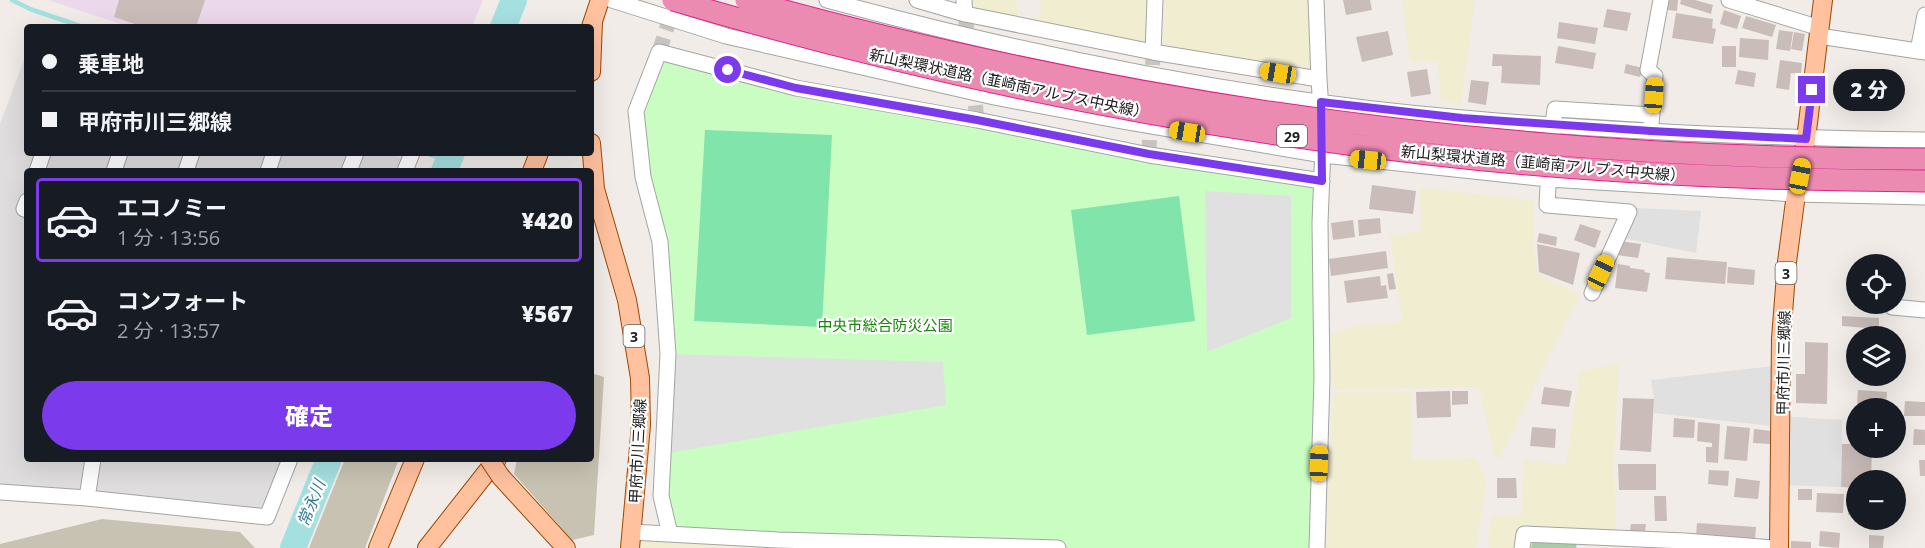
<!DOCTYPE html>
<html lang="ja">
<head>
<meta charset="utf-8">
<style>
  :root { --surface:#171b24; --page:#20242c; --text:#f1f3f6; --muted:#9ea1a6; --line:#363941; --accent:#7c3aed }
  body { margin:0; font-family:"Open Sans","Noto Sans JP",sans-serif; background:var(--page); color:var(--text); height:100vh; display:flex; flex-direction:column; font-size:22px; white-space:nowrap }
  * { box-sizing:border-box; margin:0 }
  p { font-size:20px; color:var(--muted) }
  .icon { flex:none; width:33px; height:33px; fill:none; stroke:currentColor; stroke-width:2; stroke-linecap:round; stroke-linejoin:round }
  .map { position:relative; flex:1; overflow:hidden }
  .sheet { position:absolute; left:24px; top:168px; width:570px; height:294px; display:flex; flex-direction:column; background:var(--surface); border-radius:6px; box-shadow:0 6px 24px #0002 }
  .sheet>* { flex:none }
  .hud { position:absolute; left:24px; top:24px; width:570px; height:132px; border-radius:6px; box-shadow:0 6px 24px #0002; display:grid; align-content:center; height:132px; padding:0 18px; background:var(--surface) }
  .fabs { position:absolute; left:1846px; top:254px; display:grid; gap:12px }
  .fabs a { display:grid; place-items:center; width:60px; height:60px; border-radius:50%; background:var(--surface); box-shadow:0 6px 24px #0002; font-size:30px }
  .end { position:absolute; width:27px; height:27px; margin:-14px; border:8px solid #7c3aed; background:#fff; box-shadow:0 0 0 3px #fff }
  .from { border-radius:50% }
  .bubble { position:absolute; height:42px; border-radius:21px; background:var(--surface); box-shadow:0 6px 24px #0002; font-size:20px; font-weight:800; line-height:42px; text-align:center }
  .car { position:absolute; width:18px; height:36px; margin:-18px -9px; border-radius:8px; box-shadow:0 0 4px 2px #0007; background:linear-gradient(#f5c518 24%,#345 0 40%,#f5c518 0 76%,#345 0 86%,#f5c518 0) }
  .hud b { display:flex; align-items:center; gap:21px; height:57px; font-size:22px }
  .hud b+b { border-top:2px solid var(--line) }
  .hud i { width:15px; height:15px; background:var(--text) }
  ul { padding:10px 0 0; list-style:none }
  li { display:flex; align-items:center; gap:18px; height:84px; margin:0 12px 9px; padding:0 6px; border:3px solid transparent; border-radius:6px }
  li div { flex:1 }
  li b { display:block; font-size:22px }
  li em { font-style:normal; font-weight:800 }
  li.selected { border-color:var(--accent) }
  li>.icon { width:54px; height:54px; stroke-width:1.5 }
  .action { display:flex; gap:12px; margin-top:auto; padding:12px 18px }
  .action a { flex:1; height:69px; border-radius:36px; background:var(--accent); color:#fff; font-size:24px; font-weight:800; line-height:69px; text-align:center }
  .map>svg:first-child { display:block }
  .residential { fill:#dfddde }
  .industrial { fill:#ebd8eb }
  .construction { fill:#c7c2b1 }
  .farmland { fill:#f1edd1 }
  .cemetery { fill:#a8cca6 }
  .park { fill:#cafdc2 }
  .pitch { fill:#81e4aa }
  .parking { fill:#e0e0e0 }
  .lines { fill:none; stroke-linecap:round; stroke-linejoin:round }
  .stream { stroke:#a5e0e1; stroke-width:4.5 }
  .river { stroke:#a5e0e1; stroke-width:26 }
  .building { fill:#cabdb9 }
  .minor-tunnel { stroke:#c7c3bf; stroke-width:15; stroke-dasharray:15 8; stroke-linecap:butt }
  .minor-casing { stroke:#a4a4a4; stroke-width:17 }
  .major-casing { stroke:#9d4900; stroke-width:20 }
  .minor { stroke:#fff; stroke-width:15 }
  .major { stroke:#ffc19e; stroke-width:18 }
  .major-bridge-casing { stroke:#9d4900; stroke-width:20; stroke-linecap:butt }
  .highway-bridge-casing { stroke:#e51e8b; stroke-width:23; stroke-linecap:butt }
  .major-bridge { stroke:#ffc19e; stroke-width:18 }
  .highway-bridge { stroke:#ec8bb1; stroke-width:21 }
  .route { stroke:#7c3aed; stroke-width:8 }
  .labels { text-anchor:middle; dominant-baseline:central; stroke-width:4.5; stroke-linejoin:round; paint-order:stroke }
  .shield { fill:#fff; stroke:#636363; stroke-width:1.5 }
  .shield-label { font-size:14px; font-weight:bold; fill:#202020 }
  .street-label { font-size:15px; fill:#202020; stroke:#fff }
  .park-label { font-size:15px; fill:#158706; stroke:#fff }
  .water-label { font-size:16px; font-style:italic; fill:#3b7b96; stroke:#fff }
</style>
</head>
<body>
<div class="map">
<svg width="1925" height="548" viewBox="0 0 1925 548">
  <rect width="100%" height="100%" fill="#f1ece7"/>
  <path class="residential" d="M27,52V153H388L409,161L405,171H27V459H290L267,517L0,492V124Z"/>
  <path class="industrial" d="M48,0H483L472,27H130Z"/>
  <path class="construction" d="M591,373L604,377L594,535L572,540L514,474L517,459H591Z
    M345,459H399L365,548H309Z
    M102,519L240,532L255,548H0V544Z"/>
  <path class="farmland" d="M974,0H1016L1018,22L986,14L974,4Z
    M1041,0H1149L1148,48L1026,24V18H1040Z
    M1165,0H1310L1311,74L1163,48Z
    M1402,0H1475L1461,104L1441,101L1438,62L1410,61Z
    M1420,188L1533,200L1534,246L1537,274L1580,294L1499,459L1495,457L1479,387L1333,390L1330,334L1352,327L1402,321L1390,235L1421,231Z
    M1619,364L1614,459L1616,532L1520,531L1517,548H1489L1488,537L1492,515L1521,516L1524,460L1566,465L1580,371Z
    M1412,391V459L1476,458L1486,482L1476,548H1326L1333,393Z
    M631,532L1058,548H630Z"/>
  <path class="cemetery" d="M1533,540L1577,543L1576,548H1531Z"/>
  <path class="park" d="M659,52L796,88L1322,181L1317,548H1058L670,534L661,496L668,354L636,111Z"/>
  <path class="pitch" d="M705,130L832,135L822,327L694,321Z
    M1179,196L1195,321L1087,335L1071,210Z"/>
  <path class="parking" d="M1205,191L1291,196V318L1207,352Z
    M1636,208L1701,211L1696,253L1623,238Z
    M668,354L943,362L946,405L663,454Z
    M1773,366L1772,426L1654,413V399L1651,380Z
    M1781,416L1842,420L1841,487L1780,485Z"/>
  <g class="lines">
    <path class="stream" d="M12,0L30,9L83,27
      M426,153L449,161"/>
    <path class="river" d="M503,27L514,0
      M444,171L452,153
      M293,548L329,459"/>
  </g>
  <path class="building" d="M119,0H205L196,27H144L114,17Z
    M1343,0H1370L1372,10L1346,15Z
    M1669,0H1678L1677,11L1668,10Z
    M1681,0H1695L1713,5L1711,14L1680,4Z
    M1607,9L1631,13L1627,31L1603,27Z
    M1724,10L1741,16L1737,29L1720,24Z
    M1676,13L1713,19L1712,28L1716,29L1713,44L1672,38Z
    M1746,16L1776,25L1772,37L1742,28Z
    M1559,22L1598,28L1595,44L1557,38Z
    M1779,30L1793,32L1790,51L1776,49Z
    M1388,31L1393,55L1362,62L1356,37Z
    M1794,32L1805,34L1802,51L1791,49Z
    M1740,38L1769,40L1768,60L1739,57Z
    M1558,46L1596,53L1593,69L1555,63Z
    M1722,46H1736V67H1722Z
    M1493,54L1541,56L1540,85L1501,83L1502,66H1492Z
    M1780,60L1802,63L1801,74L1791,73L1789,90L1776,88Z
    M1626,64L1643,68L1640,77L1624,73Z
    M1427,69L1431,94L1411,97L1407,72Z
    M1738,70L1756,73L1754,87L1735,84Z
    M1471,80L1489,82L1486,105L1468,102Z
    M1372,185L1416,191L1413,214L1369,209Z
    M1380,218L1381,233L1359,236L1358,220Z
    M1353,220L1355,237L1333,240L1331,223Z
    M1580,224L1601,231L1595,248L1574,240Z
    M1539,233L1557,237L1556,246L1537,242Z
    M1619,241L1641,244L1638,258L1617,255Z
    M1537,244L1580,253L1573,285L1539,272Z
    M1386,251L1388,268L1331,276L1329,259Z
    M1667,257L1727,262L1725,284L1665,279Z
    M1618,264L1630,266V268L1645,270L1644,272L1650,273L1647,292L1615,288Z
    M1728,267L1755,270L1754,285L1727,283Z
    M1393,273L1396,289L1389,290L1387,274Z
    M1380,276L1381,286L1386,285L1388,298L1347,303L1344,281Z
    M1842,316L1879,318V329L1842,326Z
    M1805,342L1828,343L1827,404L1796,403V374H1805Z
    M1850,345H1857V367H1849Z
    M1544,387L1572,391L1569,407L1541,404Z
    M1858,390L1887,392L1886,408L1857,406Z
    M1450,391L1451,417L1417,418L1416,392Z
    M1452,391H1468V404L1452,405Z
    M1623,398L1654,399L1651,452L1620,450Z
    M1905,401L1925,402V416H1904Z
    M1674,418L1695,420L1694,438L1673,437Z
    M1698,422L1720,424L1718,463L1706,462V447H1712V443L1697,441Z
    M1727,426L1750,428L1747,461L1724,459Z
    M1532,427L1556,429L1555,448L1530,446Z
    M1754,429L1772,431L1770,444L1753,443Z
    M1914,429L1925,430V445H1913Z
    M1842,444H1857V447H1872L1871,480H1857V488L1841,487Z
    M1919,460H1925V476H1920Z
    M1618,464H1656V490H1619Z
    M1709,470L1729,471L1728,486L1708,484Z
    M1497,478H1516L1517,498H1497Z
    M1736,478L1760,481L1758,499L1734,497Z
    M1798,489H1812V500H1798Z
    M1817,493L1844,494L1843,513L1816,512Z
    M1849,493L1857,494V515H1848Z
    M1654,496H1666L1667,521H1655Z
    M1697,523L1756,527L1755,539L1696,536Z
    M1631,524H1646L1645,532L1630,531Z
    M1820,531L1840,533L1839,548L1819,546Z
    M1869,535L1884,536L1883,548H1869Z
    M1791,541L1811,542V548H1791Z"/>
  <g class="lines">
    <path class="minor-tunnel" d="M965,14L977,120
      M659,52L674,6
      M1152,88L1153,52
      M1149,155L1150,115"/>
    <defs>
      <path id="minor" d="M612,0L726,36L994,97L1127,122L1323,155L1548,179L1796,194L1925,197
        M827,0C1033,56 1250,100 1463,118C1616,132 1771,138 1925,140
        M917,0L965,14L964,0
        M1729,0L1820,28
        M965,14L1153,52L1319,79L1316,0
        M1819,36L1925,52
        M1918,51L1925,15
        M1153,52L1155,0
        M1319,79L1321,110
        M1651,125L1655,76L1648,70L1661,0
        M1552,133L1555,109L1652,115
        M1549,169L1547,205L1629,212L1592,293
        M37,171L43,153
        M114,171L120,153
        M186,171L192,153
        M268,171L274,153
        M349,171L356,153
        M405,171L412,153
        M27,201L24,209L27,210
        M1892,307L1925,310
        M0,492L87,498L267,517L290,459
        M87,498L93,459
        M631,532L778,540L1058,548
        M670,534L661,496L668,354L660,242L643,177L636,111L659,52L796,88L977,120L1149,155L1322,181
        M1317,548L1322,378L1320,223L1323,146
        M1522,548L1524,534L1685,541L1773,548"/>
      <path id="major" d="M591,27L600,0
        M591,72L593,22
        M591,143L595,189L627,300L640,378L641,425L630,548
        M532,171L539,153
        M501,477L566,548
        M378,548L415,459
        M427,548L497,459
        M1779,548L1781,338L1787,262L1796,194L1806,139L1823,0"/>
    </defs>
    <use href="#minor" class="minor-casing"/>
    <use href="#major" class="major-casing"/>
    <use href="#minor" class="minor"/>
    <use href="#major" class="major"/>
    <defs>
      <path id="major-bridge" d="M489,459L501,477"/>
      <path id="highway-bridge" d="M673,0C920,73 1172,125 1428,154C1593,173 1759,180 1925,181
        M746,0C821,22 897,40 973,57C1286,127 1605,160 1925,159"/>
    </defs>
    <use href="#major-bridge" class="major-bridge-casing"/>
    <use href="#highway-bridge" class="highway-bridge-casing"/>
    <use href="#major-bridge" class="major-bridge"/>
    <use href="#highway-bridge" class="highway-bridge"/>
  </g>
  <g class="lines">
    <path class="route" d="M728,70L796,88L977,120L1149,154L1322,181L1321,102L1462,118L1651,131L1806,139L1812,90"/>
  </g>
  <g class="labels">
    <g class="shield">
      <rect x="1277" y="125" width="30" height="22" rx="4.5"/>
      <rect x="1775.5" y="262" width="21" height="22" rx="4.5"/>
      <rect x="623.5" y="325" width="21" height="22" rx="4.5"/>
    </g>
    <g class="shield-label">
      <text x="1292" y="136">29</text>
      <text x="1786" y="273">3</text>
      <text x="634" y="336">3</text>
    </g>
    <g class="street-label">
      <text transform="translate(1009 83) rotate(12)">新山梨環状道路（韮崎南アルプス中央線）</text>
      <text transform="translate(1543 163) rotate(5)">新山梨環状道路（韮崎南アルプス中央線）</text>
      <text transform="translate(1783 363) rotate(-89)">甲府市川三郷線</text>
      <text transform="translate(637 451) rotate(-87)">甲府市川三郷線</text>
    </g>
    <g class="park-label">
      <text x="885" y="325">中央市総合防災公園</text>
    </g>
    <g class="water-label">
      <text transform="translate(311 503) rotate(-68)">常永川</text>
    </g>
  </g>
</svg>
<div class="fabs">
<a><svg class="icon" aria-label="locate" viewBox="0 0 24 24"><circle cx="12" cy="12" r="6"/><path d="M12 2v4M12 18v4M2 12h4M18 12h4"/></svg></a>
<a><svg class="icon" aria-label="layers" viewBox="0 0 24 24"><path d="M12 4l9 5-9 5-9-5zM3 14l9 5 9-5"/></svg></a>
<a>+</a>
<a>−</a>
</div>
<i class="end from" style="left:728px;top:70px"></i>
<i class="end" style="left:1812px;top:90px"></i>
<div class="bubble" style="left:1833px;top:69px;width:72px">2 分</div>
<i class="car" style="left:1278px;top:73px;rotate:279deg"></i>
<i class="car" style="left:1654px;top:95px;rotate:4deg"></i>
<i class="car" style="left:1187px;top:132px;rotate:279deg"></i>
<i class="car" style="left:1368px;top:160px;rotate:276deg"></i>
<i class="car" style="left:1800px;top:176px;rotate:11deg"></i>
<i class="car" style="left:1601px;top:272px;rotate:25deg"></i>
<i class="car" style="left:1319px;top:463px;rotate:2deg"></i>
<div class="hud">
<b><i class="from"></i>乗車地</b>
<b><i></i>甲府市川三郷線</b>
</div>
<section class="sheet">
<ul>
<li class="selected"><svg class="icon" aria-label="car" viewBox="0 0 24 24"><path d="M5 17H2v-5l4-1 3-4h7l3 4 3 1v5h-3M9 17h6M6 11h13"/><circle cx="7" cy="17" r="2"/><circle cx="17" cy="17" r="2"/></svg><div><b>エコノミー</b><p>1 分 · 13:56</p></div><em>¥420</em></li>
<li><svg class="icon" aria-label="car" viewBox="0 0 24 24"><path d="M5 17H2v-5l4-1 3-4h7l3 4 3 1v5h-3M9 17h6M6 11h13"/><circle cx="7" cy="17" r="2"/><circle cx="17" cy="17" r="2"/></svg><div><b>コンフォート</b><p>2 分 · 13:57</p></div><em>¥567</em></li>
</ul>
<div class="action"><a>確定</a></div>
</section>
</div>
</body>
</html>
